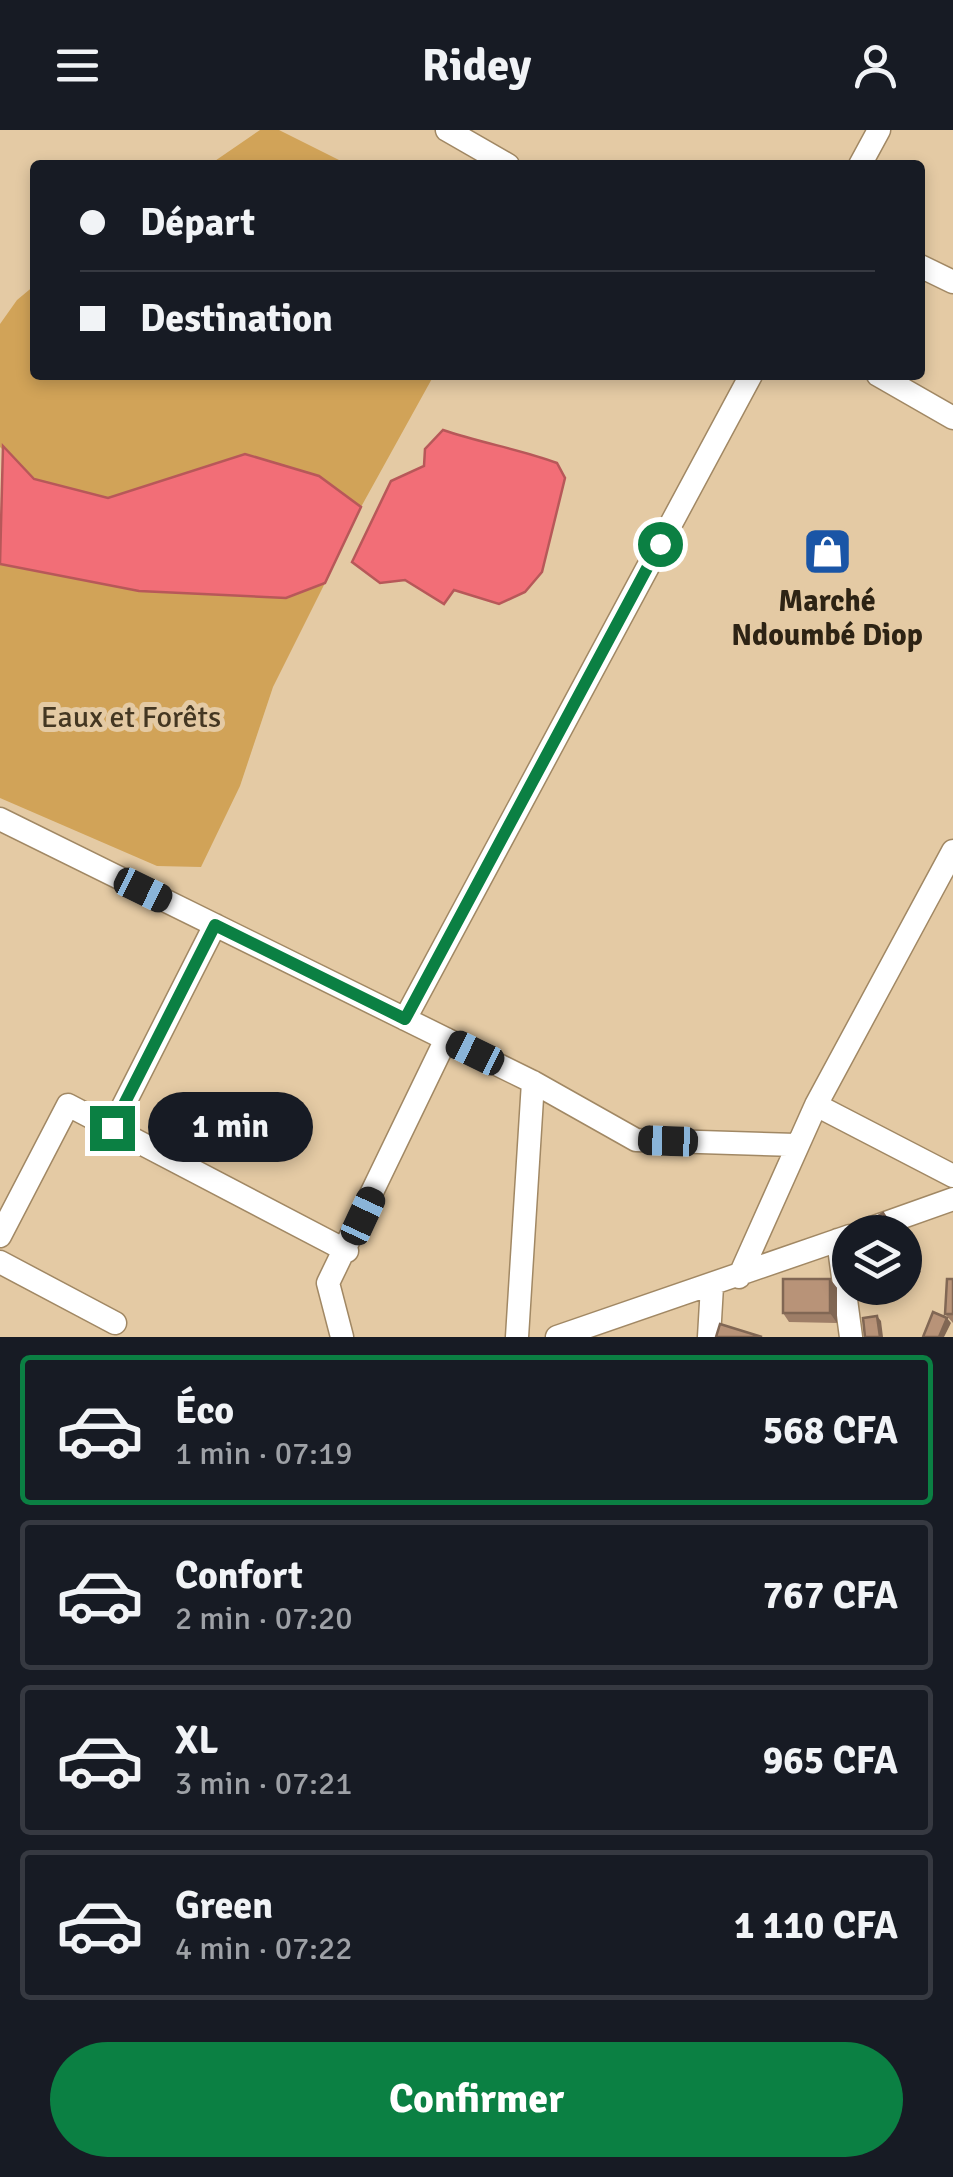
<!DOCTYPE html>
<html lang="fr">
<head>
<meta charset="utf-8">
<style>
  :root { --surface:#171b24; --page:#242831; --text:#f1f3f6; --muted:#9ea1a6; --line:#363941; --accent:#0b8043 }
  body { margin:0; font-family:Signika,sans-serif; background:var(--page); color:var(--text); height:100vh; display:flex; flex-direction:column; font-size:38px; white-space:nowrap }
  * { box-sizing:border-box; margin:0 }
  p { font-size:32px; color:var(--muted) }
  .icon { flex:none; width:55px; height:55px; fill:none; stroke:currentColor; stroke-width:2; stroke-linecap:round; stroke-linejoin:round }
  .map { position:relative; height:1207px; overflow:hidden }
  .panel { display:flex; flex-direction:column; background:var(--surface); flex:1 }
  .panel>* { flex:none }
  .hud { position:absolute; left:30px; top:30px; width:895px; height:220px; border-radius:10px; box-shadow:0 5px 15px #0003; display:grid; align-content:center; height:220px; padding:0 50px; background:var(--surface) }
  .controls { position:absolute; left:832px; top:1085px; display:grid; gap:20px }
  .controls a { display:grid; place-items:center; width:90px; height:90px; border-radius:50%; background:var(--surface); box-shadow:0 5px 15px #0003; font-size:50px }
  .end { position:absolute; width:45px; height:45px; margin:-22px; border:12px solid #0b8043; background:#fff; box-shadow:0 0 0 5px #fff }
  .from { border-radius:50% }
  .bubble { position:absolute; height:70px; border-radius:35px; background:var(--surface); box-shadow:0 5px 15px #0003; font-size:32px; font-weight:700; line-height:70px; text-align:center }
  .car { position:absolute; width:30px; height:60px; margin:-30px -15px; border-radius:12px; box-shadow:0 0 8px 2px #0007; background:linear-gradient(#222 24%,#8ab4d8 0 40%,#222 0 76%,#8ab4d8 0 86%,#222 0) }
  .hud b { display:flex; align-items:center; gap:35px; height:95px; font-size:38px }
  .hud b+b { border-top:2px solid var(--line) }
  .hud i { width:25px; height:25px; background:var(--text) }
  ul { padding:18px 0 0; list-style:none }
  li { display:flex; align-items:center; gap:30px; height:150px; margin:0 20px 15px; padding:0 30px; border:5px solid var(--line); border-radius:10px }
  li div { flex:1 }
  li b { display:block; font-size:38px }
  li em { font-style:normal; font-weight:700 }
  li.active { border-color:var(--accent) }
  li>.icon { width:90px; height:90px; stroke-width:1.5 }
  .primary-button { display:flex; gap:20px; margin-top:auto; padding:20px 50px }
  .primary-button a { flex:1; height:115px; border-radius:60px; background:var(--accent); color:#fff; font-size:40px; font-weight:700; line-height:115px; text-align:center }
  header { display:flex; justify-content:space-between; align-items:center; height:130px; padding:0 50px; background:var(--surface); font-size:45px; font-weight:700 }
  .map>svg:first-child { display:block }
  .green { fill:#d1a358 }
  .water { fill:#f26e77; stroke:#b75859; stroke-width:2.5 }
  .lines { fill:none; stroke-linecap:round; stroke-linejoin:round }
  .minor-casing { stroke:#a18864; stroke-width:25 }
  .minor { stroke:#fff; stroke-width:22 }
  .wall { fill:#9e7e67 }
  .shaded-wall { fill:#816754 }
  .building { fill:#b89378; stroke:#816754; stroke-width:2.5 }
  .route { stroke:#0b8043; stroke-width:12 }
  .labels { text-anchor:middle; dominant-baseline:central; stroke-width:10; stroke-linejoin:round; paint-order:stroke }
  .poi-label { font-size:30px; font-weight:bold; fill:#2d2314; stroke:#e4caa4 }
  .park-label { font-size:30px; fill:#443722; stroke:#e4caa4 }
</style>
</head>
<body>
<header><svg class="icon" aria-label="menu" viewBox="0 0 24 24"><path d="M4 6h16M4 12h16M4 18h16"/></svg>Ridey<svg class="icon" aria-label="person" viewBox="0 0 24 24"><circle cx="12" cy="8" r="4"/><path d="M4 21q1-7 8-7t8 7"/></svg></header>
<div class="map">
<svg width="953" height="1207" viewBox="0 0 953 1207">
  <rect width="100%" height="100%" fill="#e4caa4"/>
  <path class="green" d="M260,0H279L349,35H209Z
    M35,155V245H434L361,377L319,346L245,324L108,368L34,349L0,317V194L17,170Z
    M0,434L139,461L286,468L325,453L273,557L240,656L201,737L157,736L0,668Z"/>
  <path class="water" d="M443,300C481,313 519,319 557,333L565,348L542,442L525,462L499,474L454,460L444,474L405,450L380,453L352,432L391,351L424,336L425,319Z
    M3,316L34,349L108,368L245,324L319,346L361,377L325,453L286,468L139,461L0,434Z"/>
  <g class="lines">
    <defs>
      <path id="minor" d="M447,0L508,35
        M860,35L879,0
        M920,136L953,152
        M878,245L953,288
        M0,689L533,952L636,1010L796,1015
        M405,889L751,245
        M816,975L953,1046
        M112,998L215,795
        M863,1101L953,1069
        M0,1106L68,975L347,1121
        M838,1110L851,1207
        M0,1132L115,1193
        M739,1147L816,975L953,721
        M342,1207L328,1153L446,909
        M517,1207L533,952
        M557,1207L850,1106
        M709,1207L712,1156"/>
    </defs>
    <use href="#minor" class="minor-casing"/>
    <use href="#minor" class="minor"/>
  </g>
  <path class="wall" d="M905,1117L921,1142L905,1152Z
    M830,1149L837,1158V1193L789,1192L783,1183Z
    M953,1149V1193L945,1184Z
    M874,1158H897L881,1167Z"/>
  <path class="shaded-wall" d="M830,1149L837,1158V1193L830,1183Z
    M877,1186L881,1191L883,1207H880Z
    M947,1188L951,1193L944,1207H939Z"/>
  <path class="building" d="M883,1083L895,1102H852Z
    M850,1104V1119L843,1108Z
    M905,1118L912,1129L905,1133Z
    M783,1149H830V1183H783Z
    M947,1149H953V1184H945Z
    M933,1182L947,1188L939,1207H923Z
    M877,1186L880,1207H865L863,1188Z
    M720,1194L762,1207H716Z"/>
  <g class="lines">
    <path class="route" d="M112,998L215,795L405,889L660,414"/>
  </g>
  <defs>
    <symbol id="shop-square" viewBox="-11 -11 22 22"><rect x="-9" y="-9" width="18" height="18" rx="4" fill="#1a55a6" stroke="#e4caa4"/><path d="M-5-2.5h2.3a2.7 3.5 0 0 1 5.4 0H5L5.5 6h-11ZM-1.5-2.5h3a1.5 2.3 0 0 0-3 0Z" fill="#fff"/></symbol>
  </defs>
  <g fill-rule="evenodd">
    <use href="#shop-square" x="800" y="394" width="55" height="55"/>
  </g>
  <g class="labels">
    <g class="poi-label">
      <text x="827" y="471">Marché<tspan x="827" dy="34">Ndoumbé Diop</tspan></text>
    </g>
    <g class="park-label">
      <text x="131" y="587">Eaux et Forêts</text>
    </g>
  </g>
</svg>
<div class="controls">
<a><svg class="icon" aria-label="layers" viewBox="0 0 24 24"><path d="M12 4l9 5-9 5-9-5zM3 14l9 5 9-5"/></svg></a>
</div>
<i class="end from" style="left:660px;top:414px"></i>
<i class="end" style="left:112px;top:998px"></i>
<div class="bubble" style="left:148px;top:962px;width:165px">1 min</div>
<i class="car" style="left:143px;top:760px;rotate:116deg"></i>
<i class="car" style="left:475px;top:923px;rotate:296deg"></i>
<i class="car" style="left:668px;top:1011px;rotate:272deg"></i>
<i class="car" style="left:363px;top:1086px;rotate:25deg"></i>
<div class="hud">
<b><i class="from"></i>Départ</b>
<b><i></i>Destination</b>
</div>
</div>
<section class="panel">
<ul>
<li class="active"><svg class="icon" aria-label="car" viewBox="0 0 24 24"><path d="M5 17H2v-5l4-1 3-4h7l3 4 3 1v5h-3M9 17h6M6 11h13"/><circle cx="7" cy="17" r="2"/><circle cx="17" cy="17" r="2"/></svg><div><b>Éco</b><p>1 min · 07:19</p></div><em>568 CFA</em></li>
<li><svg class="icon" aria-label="car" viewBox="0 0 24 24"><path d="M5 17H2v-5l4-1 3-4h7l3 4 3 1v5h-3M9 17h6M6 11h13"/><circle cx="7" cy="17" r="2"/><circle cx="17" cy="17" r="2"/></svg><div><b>Confort</b><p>2 min · 07:20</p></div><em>767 CFA</em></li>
<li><svg class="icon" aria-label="car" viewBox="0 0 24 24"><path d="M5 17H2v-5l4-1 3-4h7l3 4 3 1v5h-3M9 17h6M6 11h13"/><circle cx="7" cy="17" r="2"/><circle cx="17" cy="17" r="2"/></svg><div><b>XL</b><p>3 min · 07:21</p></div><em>965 CFA</em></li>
<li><svg class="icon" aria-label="car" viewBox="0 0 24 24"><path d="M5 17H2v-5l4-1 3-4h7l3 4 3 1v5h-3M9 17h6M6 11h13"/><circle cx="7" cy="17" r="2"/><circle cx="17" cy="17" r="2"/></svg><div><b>Green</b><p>4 min · 07:22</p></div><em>1 110 CFA</em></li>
</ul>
<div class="primary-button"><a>Confirmer</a></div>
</section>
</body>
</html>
